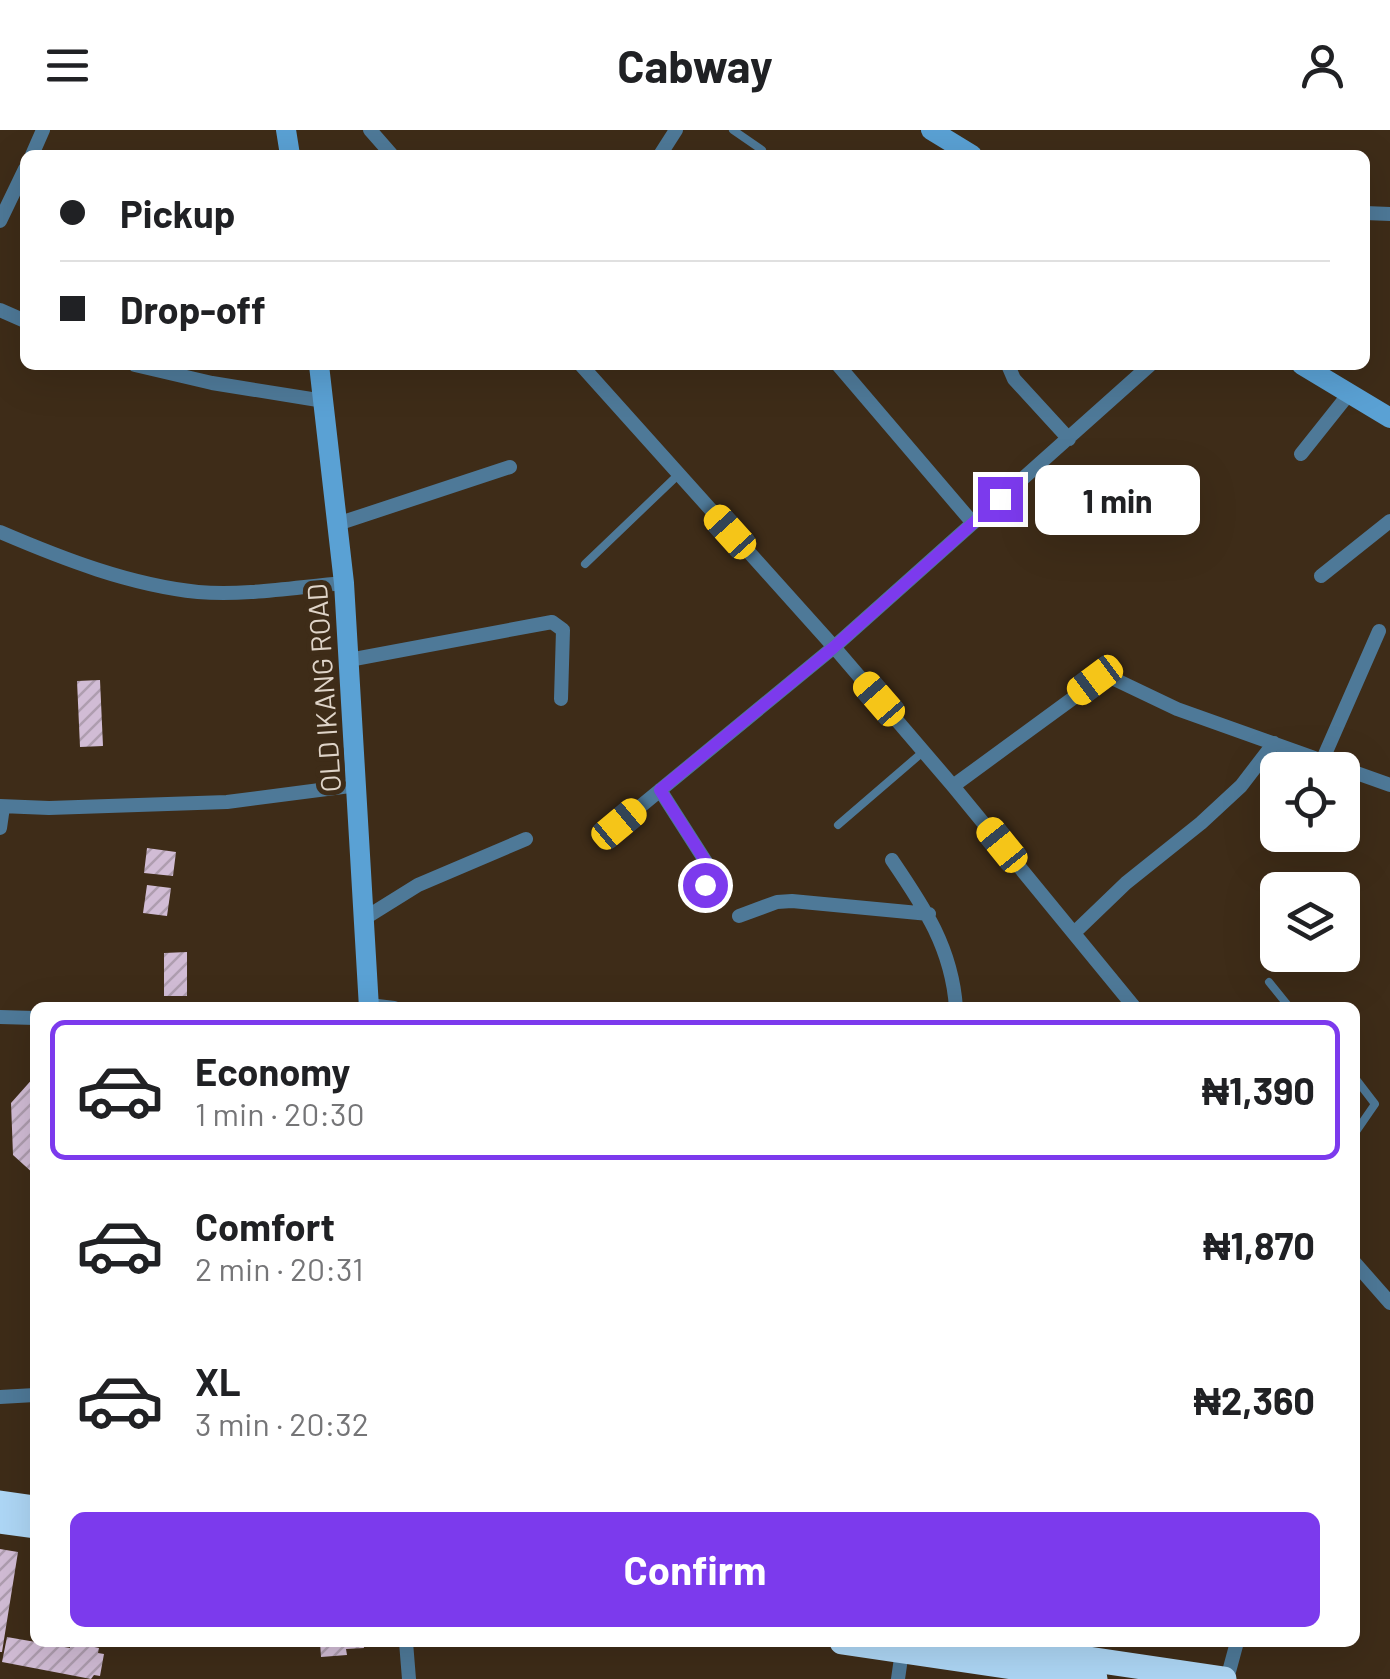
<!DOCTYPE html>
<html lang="en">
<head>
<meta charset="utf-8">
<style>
  :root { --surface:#fff; --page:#f2f2f2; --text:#202124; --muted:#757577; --line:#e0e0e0; --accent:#7c3aed }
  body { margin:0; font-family:Barlow,sans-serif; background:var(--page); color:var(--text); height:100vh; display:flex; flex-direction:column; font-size:38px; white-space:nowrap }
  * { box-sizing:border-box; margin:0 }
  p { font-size:32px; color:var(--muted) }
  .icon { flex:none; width:55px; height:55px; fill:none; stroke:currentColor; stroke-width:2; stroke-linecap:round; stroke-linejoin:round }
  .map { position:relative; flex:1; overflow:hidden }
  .details { position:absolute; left:30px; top:872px; width:1330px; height:645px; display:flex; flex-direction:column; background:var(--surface); border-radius:15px; box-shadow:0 10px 40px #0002 }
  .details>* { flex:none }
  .top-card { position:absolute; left:20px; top:20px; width:1350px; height:220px; border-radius:15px; box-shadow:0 10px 40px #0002; display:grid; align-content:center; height:220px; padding:0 40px; background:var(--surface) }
  .buttons { position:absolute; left:1260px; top:622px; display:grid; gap:20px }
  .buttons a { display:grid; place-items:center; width:100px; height:100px; border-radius:15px; background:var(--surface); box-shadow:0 10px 40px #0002; font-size:50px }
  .end { position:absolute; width:45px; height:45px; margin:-22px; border:12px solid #7c3aed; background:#fff; box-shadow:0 0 0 5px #fff }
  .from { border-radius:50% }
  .bubble { position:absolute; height:70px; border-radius:15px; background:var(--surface); box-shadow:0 10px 40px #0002; font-size:32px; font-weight:700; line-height:70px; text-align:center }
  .car { position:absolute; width:30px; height:60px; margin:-30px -15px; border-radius:12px; box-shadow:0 0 8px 2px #0007; background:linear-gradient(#f5c518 24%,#345 0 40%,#f5c518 0 76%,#345 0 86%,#f5c518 0) }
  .top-card b { display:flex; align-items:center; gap:35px; height:95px; font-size:38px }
  .top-card b+b { border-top:2px solid var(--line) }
  .top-card i { width:25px; height:25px; background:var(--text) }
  ul { padding:18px 0 0; list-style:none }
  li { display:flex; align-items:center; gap:30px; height:140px; margin:0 20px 15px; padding:0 20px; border:5px solid transparent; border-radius:15px }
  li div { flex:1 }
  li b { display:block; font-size:38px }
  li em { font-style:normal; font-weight:700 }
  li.on { border-color:var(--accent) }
  li>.icon { width:90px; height:90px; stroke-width:1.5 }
  .cta { display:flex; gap:20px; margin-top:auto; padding:20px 40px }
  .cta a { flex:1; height:115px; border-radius:15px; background:var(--accent); color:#fff; font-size:40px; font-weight:700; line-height:115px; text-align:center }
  header { display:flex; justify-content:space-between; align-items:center; height:130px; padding:0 40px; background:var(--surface); font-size:45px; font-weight:700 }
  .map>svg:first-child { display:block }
  .building { fill:url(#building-hatch) }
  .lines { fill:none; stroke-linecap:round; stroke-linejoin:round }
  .lane { stroke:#4e7998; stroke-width:8 }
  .street { stroke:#4e7998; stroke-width:14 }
  .secondary { stroke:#5aa1d4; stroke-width:20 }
  .highway { stroke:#aed7f6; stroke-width:25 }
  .route { stroke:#7c3aed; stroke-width:12 }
  .labels { text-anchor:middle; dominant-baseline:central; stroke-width:10; stroke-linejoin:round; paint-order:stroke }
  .street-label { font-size:28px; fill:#dfd4c8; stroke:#3e2c18 }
</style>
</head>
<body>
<header><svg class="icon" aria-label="menu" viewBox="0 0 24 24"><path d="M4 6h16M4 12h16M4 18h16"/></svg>Cabway<svg class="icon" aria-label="person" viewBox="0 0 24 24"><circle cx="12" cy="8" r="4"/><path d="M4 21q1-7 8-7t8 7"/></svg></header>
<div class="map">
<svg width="1390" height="1549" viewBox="0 0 1390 1549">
  <defs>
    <pattern id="building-hatch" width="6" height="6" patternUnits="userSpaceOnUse" patternTransform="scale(2.5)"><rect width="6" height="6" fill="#d1bcd5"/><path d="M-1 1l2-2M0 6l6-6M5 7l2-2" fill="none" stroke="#ae9daf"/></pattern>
  </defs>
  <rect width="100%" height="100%" fill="#3e2c18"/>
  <path class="building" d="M100,550L103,616L80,617L77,551Z
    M147,718L176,722L173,746L144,743Z
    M147,755L171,758L167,786L143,783Z
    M187,822V866H164V823Z
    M35,946V1045L13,1025L11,973Z
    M0,1419L18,1422L2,1522H0Z
    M7,1507L70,1518L71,1512L99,1518L98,1523L104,1524L100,1546L94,1545L91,1549L2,1532Z
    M320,1512H363L364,1518L346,1519L347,1525L321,1527Z"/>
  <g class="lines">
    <path class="lane" d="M733,0L762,20
      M585,434L679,344
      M838,695L924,621
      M1269,852L1290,878
      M1355,948L1375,974L1355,1003"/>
    <path class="street" d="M370,0L392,25
      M32,25L43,0
      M660,25L676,0
      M1365,83L1390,84
      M0,91L25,39
      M0,180L25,191
      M135,235L212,253L324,271
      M581,235L834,517L953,656L1135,878
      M838,235L972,392
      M1008,235L1014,249L1069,309
      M1301,324L1348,265
      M337,394L510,337
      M0,402C63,429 130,455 198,462C246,466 296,457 344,453
      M1321,446L1390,391
      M349,530L552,492L563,500L561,569
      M1322,631L1379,501
      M953,656L1102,547L1112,548L1177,579L1390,655
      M660,660L706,732L705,755L699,766
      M0,676L49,678L227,672L358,655
      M619,694L834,517L1150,235
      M0,698L3,677
      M892,730C924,777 952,818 956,878
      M739,786L777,772L792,771L929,784
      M365,788L418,755L526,709
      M1074,803L1126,753L1201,693L1241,656L1274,613
      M369,875L394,878
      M0,887L35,888
      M1355,1133L1390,1173
      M0,1267L35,1265
      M406,1512L409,1549
      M898,1549L902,1521
      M1227,1549L1237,1512"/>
    <path class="secondary" d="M286,0L290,25
      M931,0L972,25
      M319,235L344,453L369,878
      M1302,235L1390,288"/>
    <path class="highway" d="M0,1373L35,1378
      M0,1391L35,1396
      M842,1512L1095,1549
      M973,1512L1224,1549"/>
  </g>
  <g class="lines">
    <path class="route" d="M705,755L706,732L660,660L834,517L1000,369"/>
  </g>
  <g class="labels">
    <g class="street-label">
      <text transform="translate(323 558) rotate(-94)">OLD IKANG ROAD</text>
    </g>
  </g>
</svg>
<div class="buttons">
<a><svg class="icon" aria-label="locate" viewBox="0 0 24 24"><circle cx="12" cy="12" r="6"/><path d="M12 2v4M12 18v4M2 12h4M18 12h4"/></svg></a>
<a><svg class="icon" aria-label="layers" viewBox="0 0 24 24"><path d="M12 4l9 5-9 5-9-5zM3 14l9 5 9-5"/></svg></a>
</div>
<i class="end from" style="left:705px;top:755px"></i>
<i class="end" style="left:1000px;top:369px"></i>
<div class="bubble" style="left:1035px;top:335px;width:165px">1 min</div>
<i class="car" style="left:730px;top:402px;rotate:318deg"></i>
<i class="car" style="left:1095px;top:550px;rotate:233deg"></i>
<i class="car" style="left:879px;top:569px;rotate:319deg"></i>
<i class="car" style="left:619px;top:694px;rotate:50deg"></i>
<i class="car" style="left:1002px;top:715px;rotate:321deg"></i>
<div class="top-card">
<b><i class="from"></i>Pickup</b>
<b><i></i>Drop-off</b>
</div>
<section class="details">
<ul>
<li class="on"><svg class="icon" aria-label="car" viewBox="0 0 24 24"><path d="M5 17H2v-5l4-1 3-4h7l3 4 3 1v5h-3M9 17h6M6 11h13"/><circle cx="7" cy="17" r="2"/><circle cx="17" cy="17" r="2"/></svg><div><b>Economy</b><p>1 min · 20:30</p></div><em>₦1,390</em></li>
<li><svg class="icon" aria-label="car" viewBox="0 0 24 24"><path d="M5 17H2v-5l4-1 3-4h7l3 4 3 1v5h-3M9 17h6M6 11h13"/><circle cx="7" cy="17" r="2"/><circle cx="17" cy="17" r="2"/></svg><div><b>Comfort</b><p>2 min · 20:31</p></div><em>₦1,870</em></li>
<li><svg class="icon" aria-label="car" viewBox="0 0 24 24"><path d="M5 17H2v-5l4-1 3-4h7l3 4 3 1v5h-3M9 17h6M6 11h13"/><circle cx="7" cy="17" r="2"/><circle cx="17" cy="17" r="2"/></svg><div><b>XL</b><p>3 min · 20:32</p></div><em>₦2,360</em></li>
</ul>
<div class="cta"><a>Confirm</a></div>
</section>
</div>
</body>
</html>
